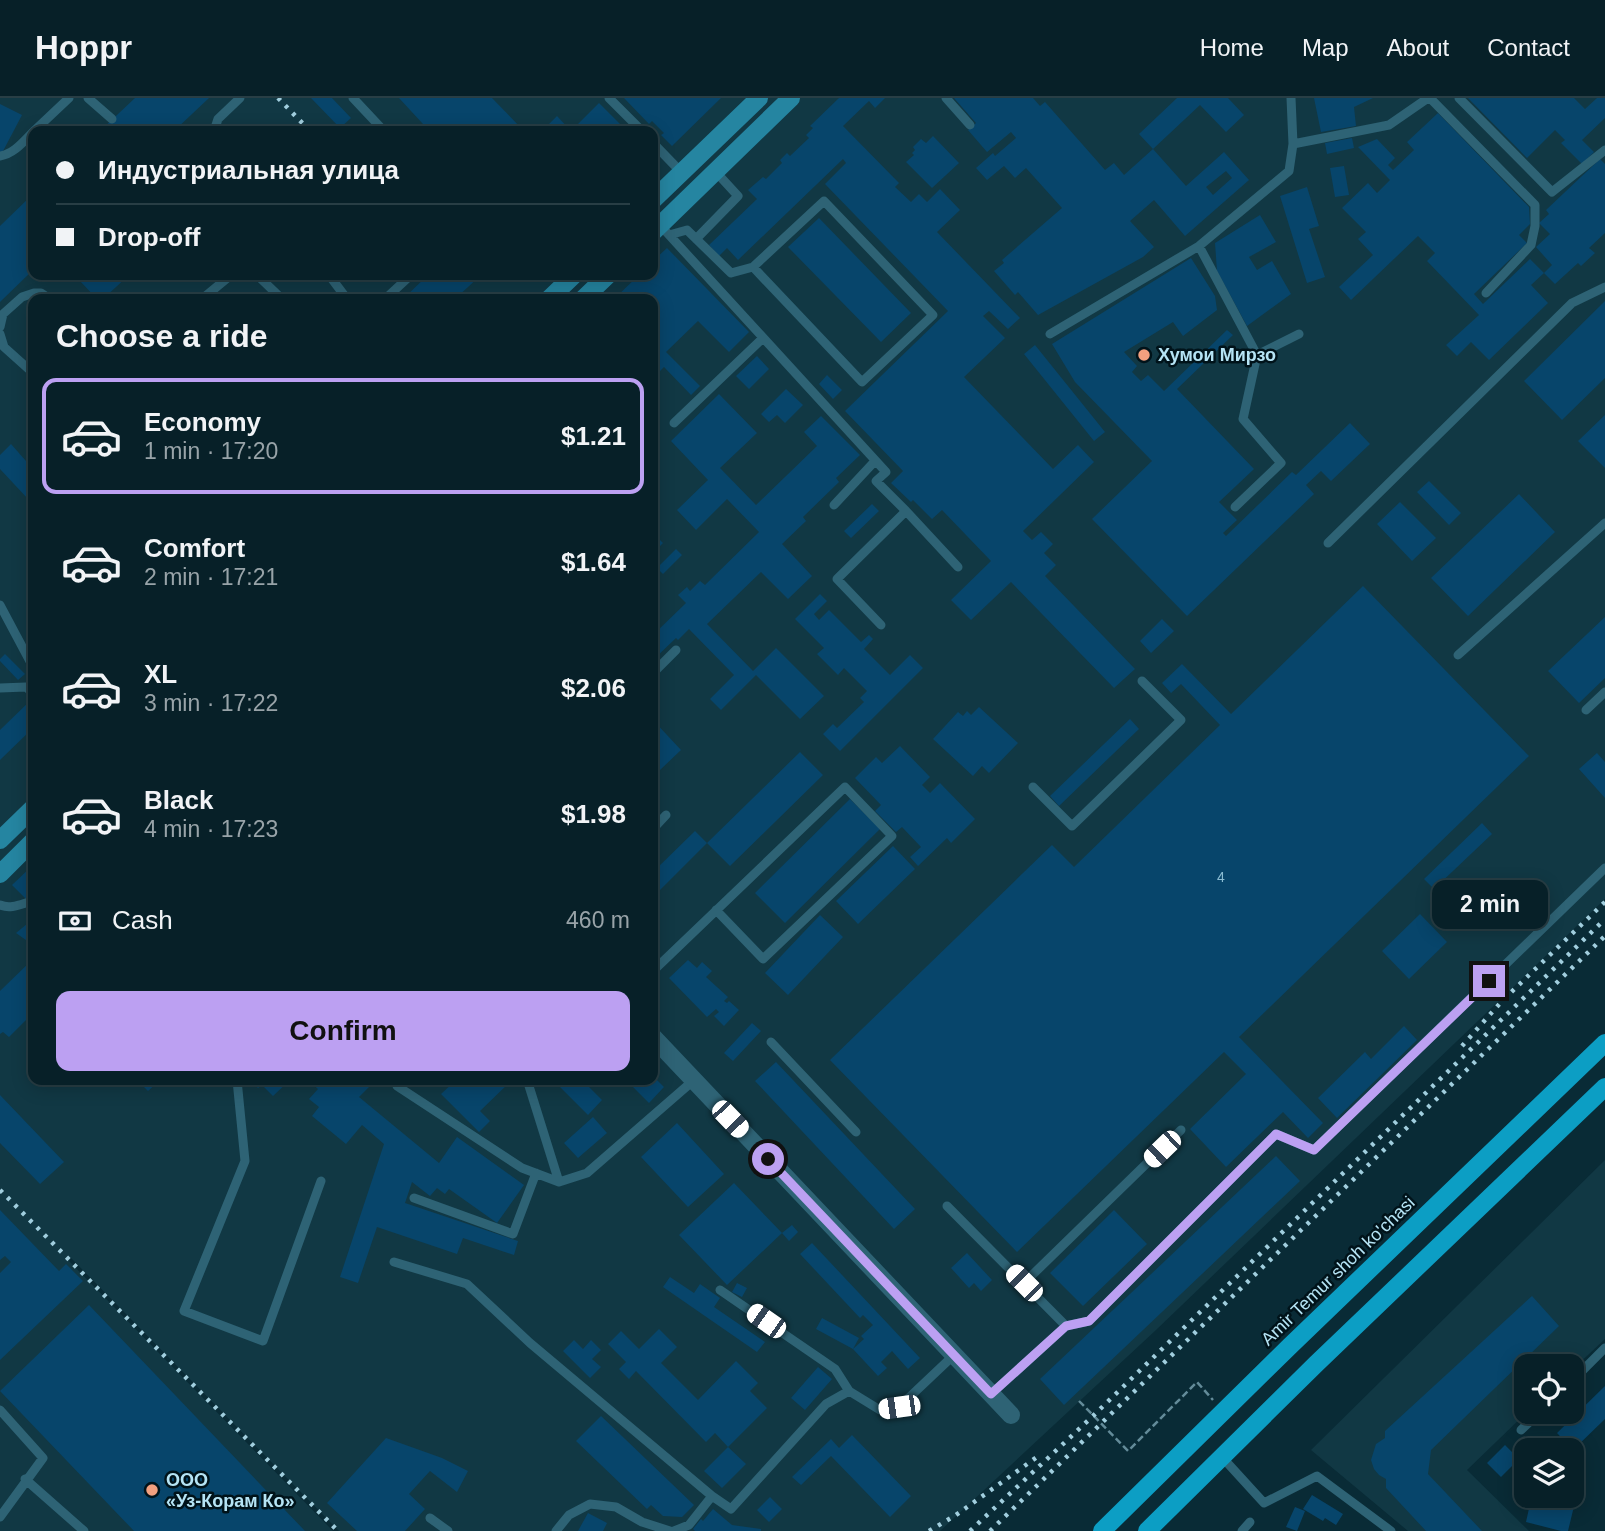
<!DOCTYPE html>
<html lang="en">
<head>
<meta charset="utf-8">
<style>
  :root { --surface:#072028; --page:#102830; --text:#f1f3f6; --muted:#98a3a8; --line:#283e45; --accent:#bca0f2 }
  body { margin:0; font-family:Helvetica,sans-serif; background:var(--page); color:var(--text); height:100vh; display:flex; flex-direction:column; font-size:26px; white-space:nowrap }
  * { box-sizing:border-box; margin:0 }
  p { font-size:23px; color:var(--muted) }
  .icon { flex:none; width:38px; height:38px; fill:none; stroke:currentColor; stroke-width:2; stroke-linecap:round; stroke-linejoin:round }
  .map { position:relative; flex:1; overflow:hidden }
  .sheet { position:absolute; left:28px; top:196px; width:630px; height:791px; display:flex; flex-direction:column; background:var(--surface); border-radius:14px; box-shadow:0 4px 18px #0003,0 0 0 2px var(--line) }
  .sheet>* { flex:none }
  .banner { position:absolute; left:28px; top:28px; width:630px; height:154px; border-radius:14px; box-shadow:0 4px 18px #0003,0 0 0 2px var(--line); display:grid; align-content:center; height:154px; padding:0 28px; background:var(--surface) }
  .buttons { position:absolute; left:1514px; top:1256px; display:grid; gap:14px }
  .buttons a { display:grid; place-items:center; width:70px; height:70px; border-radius:14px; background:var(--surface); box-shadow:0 4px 18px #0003,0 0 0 2px var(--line); font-size:35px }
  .end { position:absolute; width:32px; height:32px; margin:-16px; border:9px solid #bca0f2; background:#111; box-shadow:0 0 0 4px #111 }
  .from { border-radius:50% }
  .bubble { position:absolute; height:49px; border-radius:14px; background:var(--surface); box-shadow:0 4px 18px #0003,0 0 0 2px var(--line); font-size:23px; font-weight:700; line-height:49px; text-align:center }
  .car { position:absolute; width:21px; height:42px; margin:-21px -10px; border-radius:9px; box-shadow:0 0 5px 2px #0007; background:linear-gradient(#fff 24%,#345 0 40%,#fff 0 76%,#345 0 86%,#fff 0) }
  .banner b { display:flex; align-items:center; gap:24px; height:66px; font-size:26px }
  .banner b+b { border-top:2px solid var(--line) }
  .banner i { width:18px; height:18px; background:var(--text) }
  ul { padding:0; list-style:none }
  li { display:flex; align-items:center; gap:21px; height:116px; margin:0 14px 10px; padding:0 14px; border:4px solid transparent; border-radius:14px }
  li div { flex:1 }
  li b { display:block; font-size:26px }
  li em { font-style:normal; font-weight:700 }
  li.current { border-color:var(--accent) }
  li>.icon { width:63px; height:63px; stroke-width:1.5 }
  h2 { padding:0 28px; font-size:32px; line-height:84px }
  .pay { display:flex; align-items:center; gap:18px; height:77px; padding:0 28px; font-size:26px }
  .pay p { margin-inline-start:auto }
  .button { display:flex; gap:14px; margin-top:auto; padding:14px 28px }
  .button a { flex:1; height:80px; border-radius:14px; background:var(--accent); color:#111; font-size:28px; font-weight:700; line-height:80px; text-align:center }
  header { display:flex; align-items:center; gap:42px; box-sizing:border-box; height:98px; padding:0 35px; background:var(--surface); border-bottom:2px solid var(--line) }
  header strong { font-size:33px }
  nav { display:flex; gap:38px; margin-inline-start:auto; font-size:24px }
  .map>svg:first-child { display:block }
  .built { fill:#113844; fill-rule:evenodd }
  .building { fill:#07456b; fill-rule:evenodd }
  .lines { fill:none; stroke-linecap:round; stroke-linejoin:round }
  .path { stroke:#638b99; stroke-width:2.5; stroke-dasharray:7 3.5; stroke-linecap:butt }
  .service { stroke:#2e6375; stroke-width:9 }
  .minor { stroke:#2e6375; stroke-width:18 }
  .secondary { stroke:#2585a1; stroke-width:18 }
  .primary { stroke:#0c9ec4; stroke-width:18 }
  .rail { stroke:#a1cede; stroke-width:4.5; stroke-dasharray:3.5 7; stroke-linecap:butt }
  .route { stroke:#bca0f2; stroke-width:9 }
  .poi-dot { fill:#f2a07f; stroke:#00131a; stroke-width:2.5 }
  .labels { text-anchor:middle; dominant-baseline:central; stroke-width:5; stroke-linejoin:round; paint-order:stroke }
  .number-label { font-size:14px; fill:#8abcd2 }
  .poi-label { font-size:18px; font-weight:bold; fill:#b5e4f5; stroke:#00131a; text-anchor:start }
  .street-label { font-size:18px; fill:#b5e4f5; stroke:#00131a }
</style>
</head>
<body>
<header>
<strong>Hoppr</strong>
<nav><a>Home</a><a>Map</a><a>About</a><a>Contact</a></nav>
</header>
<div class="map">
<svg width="1605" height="1433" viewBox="0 0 1605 1433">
  <rect width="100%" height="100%" fill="#092b36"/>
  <path class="built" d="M0,0H1605V801L1156,1232L940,1433H339L71,1160L69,1163L333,1433H0ZM33,33H653V177H33ZM33,201H653V982H33Z
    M1605,1062V1241L1572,1272V1269H1526V1314H1527L1467,1372L1529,1433H1408L1311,1352Z"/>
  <path class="building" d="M135,0H209L174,33H100Z
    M311,0H332L351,20L340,30Z
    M399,0H492L524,33H415L423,26Z
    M624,0H721L672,48L661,37L664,35L652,23L649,26Z
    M839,0H885L875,10L869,3L843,28L899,85L895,89L911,104L919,96L927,104L940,91L960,112L937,134L1020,220L1008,231L989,213L983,218L1005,240L964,279L1053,371L1078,347L1094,364L1023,433L1032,442L1041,434L1053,446L1044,455L1056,467L1045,478L1135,571L1114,590L1011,484L971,522L951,502L991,463L942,412L932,421L913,402L911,404L891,385L903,373L845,313L948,213L825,86L846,65L843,61L738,162L727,150L719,158L709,147L757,101L748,92L763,79L766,81L782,65L780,62L787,55L790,58L809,40L806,37L813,30L810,28Z
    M954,0H1033L1040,8L1045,4L1105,72L1114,65L1124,77L1153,51L1139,36L1177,0H1228L1244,17L1226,34L1200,7L1153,51L1186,88L1224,54L1249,82L1185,138L1154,102L1130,123L1154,149L1143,159L1038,217L1018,194L1015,197L994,173L1004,165L1002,162L1062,110L1026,70L1015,80L1004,68L987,82L976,70L993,55L995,58L1016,40L1011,34L987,54L968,32L976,25ZM1226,73L1232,80L1213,97L1206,89Z
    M1314,0H1373L1354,9L1356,28L1321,34Z
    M1468,0H1574L1585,11L1597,0H1605V20L1582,42L1594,54L1582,66L1561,45L1565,42L1555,32L1527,60Z
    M599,5L625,31L626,29L631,33H582L576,28Z
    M0,6L22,17L2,55L0,54Z
    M1438,15L1529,109L1530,126L1519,137L1527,145L1474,196L1483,206L1530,161L1544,175L1552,167L1536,149L1550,136L1539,125L1549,116L1546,112L1600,61L1605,66V135L1589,150L1595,155L1581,168L1578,165L1555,186L1544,175L1531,187L1548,205L1489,262L1471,244L1457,258L1446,247L1479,217L1427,163L1435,155L1418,138L1351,202L1339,189L1373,157L1358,141L1366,134L1342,110L1368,85L1377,95L1390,82L1358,49L1377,41L1395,60L1388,67L1393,72L1414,52L1407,44Z
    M557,18L571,33H552L547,28Z
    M933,38L959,65L932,90L906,64L914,57L912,55L915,52L913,49L921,41L926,45Z
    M1352,40L1354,50L1327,56L1325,45Z
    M1344,68L1349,97L1335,99L1330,70Z
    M1307,89L1319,128L1309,131L1325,179L1307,185L1280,98Z
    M33,96V172L0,204V128Z
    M1260,117L1276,144L1249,159L1257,172L1272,163L1291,196L1247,228L1217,173L1215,145Z
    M819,120L911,215L881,244L788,149Z
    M667,150L749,234L729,254L698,223L666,254L700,288L691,297L664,269L653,280V201H614L639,177H653V163Z
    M1191,160L1215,198L1217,212L1183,238L1173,224L1124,254L1137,268L1132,274L1141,283L1148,277L1164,293L1227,232L1233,237L1177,291L1254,371L1219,404L1237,422L1223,435L1226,438L1292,374L1296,377L1350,325L1370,346L1331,383L1321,373L1306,387L1314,396L1187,518L1092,421L1152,363L1075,284L1052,246Z
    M86,177H129L103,201H97L80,183Z
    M428,177H432L434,179L437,177H481L455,201H403Z
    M1605,203V280L1562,322L1524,283Z
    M1035,247L1105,334L1094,343L1024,256Z
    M757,258L769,271L749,291L736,278Z
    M827,277L842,292L833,301L819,286Z
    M786,291L803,307L785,325L777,317L769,324L761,316Z
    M719,296L757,335L720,370L756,407L817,348L804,334L821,318L860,357L836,380L839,384L803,419L806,423L782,446L812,478L788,501L761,474L707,526L753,573L776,550L824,598L800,621L756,577L721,612L710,601L734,577L689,531L678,542L676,540L653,562V537L686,505L678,497L687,489L690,493L700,483L705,487L759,434L727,401L696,432L677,412L708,382L671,343Z
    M1605,317V370L1578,343Z
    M11,346L33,371V397L28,401L0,371V357Z
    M1429,383L1461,415L1449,427L1417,394Z
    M1519,396L1555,434L1468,518L1431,480Z
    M1400,404L1436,440L1412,463L1377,426Z
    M872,406L879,413L851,440L844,433Z
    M653,435L663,445L653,455Z
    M676,451L682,457L663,476L657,470Z
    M1363,488L1529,658L1239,939L1323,1025L1308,1040L1283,1014L1226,1069L1190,1031L1246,976L1224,954L1017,1154L830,962L1052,747L1074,769L1220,627L1181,586L1171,595L1162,585L1182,566L1231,616Z
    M820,496L827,503L814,516L819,522L829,512L861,544L869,537L873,541L864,551L890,577L910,557L923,570L840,653L823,636L833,626L837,630L864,604L860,600L867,593L844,570L838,577L817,556L824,550L795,521Z
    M1605,519V580L1579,605L1548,573Z
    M1162,521L1174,533L1151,555L1140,543Z
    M5,556L25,576L18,582L0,563V561Z
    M33,600V630L0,662V632Z
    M979,609L1018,645L989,675L982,668L973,678L933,641L958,614L963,618L967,613L971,617Z
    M1130,621L1139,631L1059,708L1050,698Z
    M653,622L681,652L660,672L653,665Z
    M900,648L930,679L922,687L930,695L940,685L975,721L951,745L947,740L918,768L910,759L921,749L902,729L896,734L875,713L881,707L855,680L876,659L882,665Z
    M800,654L823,677L730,768L707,745Z
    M1597,655L1605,664V700L1579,671Z
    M850,701L880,731L785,825L755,795Z
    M1482,725L1492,736L1434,791L1424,781Z
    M695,733L707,745L653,799V774Z
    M893,748L915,771L858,826L836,803Z
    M33,767V808L12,787Z
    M1420,816L1447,844L1409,881L1382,853Z
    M820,817L843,839L788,897L765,875Z
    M33,821V847L16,835Z
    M33,861V915L9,939L3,934L0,936V893Z
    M688,862L697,870L702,864L712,873L706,879L728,899L724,903L727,905L729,903L739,912L724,928L714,918L719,914L716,911L707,919L669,880Z
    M752,925L761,933L733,963L724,955Z
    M1404,928L1417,942L1337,1020L1318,1000L1365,954L1371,961Z
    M776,964L915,1111L894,1131L755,983Z
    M653,978L664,989L649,1005L626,982H653Z
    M137,982H160L148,993Z
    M250,982H290L273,998L262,987L258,990Z
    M308,982H376L359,999L439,1065L457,1039L524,1087L497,1125L449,1091L445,1096L437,1090L430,1098L412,1084L405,1105L518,1143L514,1157L463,1140L457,1156L377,1129L358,1185L340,1179L384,1046L362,1027L346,1046L312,1018L319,1009L309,1001L318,991Z
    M456,982H512L480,1013L490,1023L479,1034L441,996Z
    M553,982H582L602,1002L588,1017Z
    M0,997L64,1064L40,1086L0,1045Z
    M593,1019L607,1035L578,1060L564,1045Z
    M677,1025L724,1076L688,1109L641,1059Z
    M1276,1058L1300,1083L1064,1307L1040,1281Z
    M734,1085L782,1135L792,1127L798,1134L789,1143L782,1135L727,1187L679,1137Z
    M0,1112L59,1173L66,1166L83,1183L0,1262V1175L11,1164L5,1158L0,1162Z
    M1114,1112L1147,1146L1083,1208L1050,1175Z
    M812,1145L920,1260L908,1271L892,1253L881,1264L887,1270L878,1278L853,1251L816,1231L822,1220L859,1240L853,1251L864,1241L861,1238L873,1227L863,1217L860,1220L800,1156Z
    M967,1155L992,1182L981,1193L974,1185L969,1190L951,1170Z
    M670,1179L694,1195L700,1186L720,1200L714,1209L765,1244L757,1254L663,1189Z
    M737,1185L747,1190L742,1199L732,1194Z
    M1532,1198L1559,1228L1431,1352L1428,1376L1482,1433H1426L1386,1390V1381L1379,1377L1374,1371L1371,1362L1376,1346L1385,1340V1333Z
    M89,1207L305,1433H134L0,1293Z
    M659,1231L677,1249L661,1265L698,1302L736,1263L758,1285L750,1293L767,1310L728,1349L746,1366L722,1390L704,1373L728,1349L715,1335L706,1344L636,1273L629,1281L619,1271L626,1264L608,1246L621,1233L639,1251Z
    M574,1242L583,1251L591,1242L601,1252L592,1261L601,1269L590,1280L563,1253Z
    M818,1269L832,1281L805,1312L791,1300Z
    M1605,1288V1321L1573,1352L1557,1335Z
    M601,1318L694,1407L682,1419L663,1418L651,1407L647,1411L576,1343Z
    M852,1337L911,1398L890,1419L831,1358L801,1387L792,1379L831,1341L839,1350Z
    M386,1340L442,1360L468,1373L457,1394L430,1373L409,1396L425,1411L405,1433H357L327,1405Z
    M1505,1347L1519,1361L1501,1379L1487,1365Z
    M1312,1397L1343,1416L1336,1427L1325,1420L1323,1423L1303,1411Z
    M1525,1398H1569L1576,1400L1568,1433H1561L1526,1424L1530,1406L1524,1404Z
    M770,1399L782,1411L769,1424L757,1412Z
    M1295,1409L1305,1413L1297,1433L1286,1429Z
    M713,1411L732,1427L761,1431V1433H695L693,1431L701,1421L703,1423Z
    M588,1415L607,1425L603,1433H578Z"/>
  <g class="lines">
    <path class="path" d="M1079,1303L1128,1353L1197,1284L1213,1302"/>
    <path class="service" d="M88,0L112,21
      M353,0L384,33
      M609,0L642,33
      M946,0L970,27
      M1430,0L1535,107V128L1531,147L1486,195
      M1459,0L1552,94L1605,52
      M34,33L69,0
      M214,33L218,21L240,0
      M653,45L681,74
      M1293,46L1389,27L1428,0
      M0,58C14,56 24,43 33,34
      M824,103L933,217L862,284L753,169Z
      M660,127L886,374L876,383L906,413L837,481L881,527
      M669,137L687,132L731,175L753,169
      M696,141L738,98L715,73
      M1199,148L1257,257L1243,321L1281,365L1235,409
      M257,177L282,201
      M329,177L347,201
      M202,201L231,177
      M385,201L411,177
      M0,229L3,216L22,199L34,195H41L50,201
      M0,236L4,249L33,275
      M1050,236L1199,148L1289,73L1293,46L1291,0
      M1257,257L1299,236
      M674,325L763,240
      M834,407L875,363
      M906,413L958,469
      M1328,445L1572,205L1605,189
      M0,507L33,569
      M1458,557L1605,425
      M653,575L676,552
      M0,590L26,589L33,595
      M1586,612L1605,594
      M1033,689L1072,728L1181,622L1142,583
      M653,731L666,717
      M0,807C10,811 19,807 29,804
      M653,873L845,689L892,738L763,861L716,812
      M771,944L856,1034
      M237,982L245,1063L184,1213L263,1243L321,1083
      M397,988L522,1070L559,1084L587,1075L694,982
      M529,988L559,1084
      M414,1100L513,1136L536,1075
      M947,1108L1066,1228
      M394,1164L467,1186L530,1245L712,1398L731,1411L826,1306L849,1293L880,1312L899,1309L954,1257
      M1024,1185L1181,1032
      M720,1192L835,1271L849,1293
      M1572,1283L1605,1250
      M991,1296L1066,1228L1089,1223L1276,1036L1314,1052L1605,770
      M0,1312L43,1360L0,1419
      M1521,1332L1540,1314
      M1222,1359L1264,1405L1317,1378L1391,1433
      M25,1381L84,1433
      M430,1420L448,1433
      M556,1433L569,1417L590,1406L616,1409L642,1424L670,1433
      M674,1433L689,1427L712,1398
      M1242,1433L1250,1424"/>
    <path class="minor" d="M653,939L1011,1317"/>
    <path class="secondary" d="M653,102L759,0
      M653,134L791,0
      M549,201L574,177
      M583,201L608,177
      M0,742L33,710
      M0,776L33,743"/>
    <path class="primary" d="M1102,1433L1290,1248L1605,945
      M1147,1433L1316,1266L1605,989"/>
    <path class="rail" d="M278,0L310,33
      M1462,948L1502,903L1605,804
      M0,1092L338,1433
      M929,1433L956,1417L1037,1359
      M970,1433L1094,1317L1605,821
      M990,1433L1605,838"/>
  </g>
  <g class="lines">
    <path class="route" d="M768,1061L991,1296L1066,1228L1089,1223L1276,1036L1314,1052L1489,883"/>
  </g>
  <g class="poi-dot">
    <circle cx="1144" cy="257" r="7"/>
    <circle cx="152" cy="1392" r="7"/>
  </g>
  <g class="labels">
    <g class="number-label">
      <text x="1221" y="779">4</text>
    </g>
    <g class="poi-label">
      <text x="1158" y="257">Хумои Мирзо</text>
      <text x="166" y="1382">ООО<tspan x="166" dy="21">«Уз-Корам Ко»</tspan></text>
    </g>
    <g class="street-label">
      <text transform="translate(1338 1173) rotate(-44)">Amir Temur shoh ko'chasi</text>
    </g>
  </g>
</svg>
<div class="buttons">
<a><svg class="icon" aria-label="locate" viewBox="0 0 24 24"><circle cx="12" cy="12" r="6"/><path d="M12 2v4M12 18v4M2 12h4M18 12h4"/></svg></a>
<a><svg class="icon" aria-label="layers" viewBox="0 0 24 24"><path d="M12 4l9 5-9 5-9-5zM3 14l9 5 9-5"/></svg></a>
</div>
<i class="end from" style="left:768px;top:1061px"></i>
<i class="end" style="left:1489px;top:883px"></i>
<div class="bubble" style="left:1432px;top:782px;width:116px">2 min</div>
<i class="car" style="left:730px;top:1021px;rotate:136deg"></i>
<i class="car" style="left:1162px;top:1051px;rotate:226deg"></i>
<i class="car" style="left:1024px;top:1185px;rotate:315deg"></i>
<i class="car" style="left:766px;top:1223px;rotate:305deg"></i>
<i class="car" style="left:899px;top:1309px;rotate:262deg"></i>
<div class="banner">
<b><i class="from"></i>Индустриальная улица</b>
<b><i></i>Drop-off</b>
</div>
<section class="sheet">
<h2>Choose a ride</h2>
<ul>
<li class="current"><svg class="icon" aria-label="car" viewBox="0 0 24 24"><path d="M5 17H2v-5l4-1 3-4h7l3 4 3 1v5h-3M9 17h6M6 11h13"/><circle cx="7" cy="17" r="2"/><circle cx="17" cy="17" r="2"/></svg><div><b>Economy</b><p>1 min · 17:20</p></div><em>$1.21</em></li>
<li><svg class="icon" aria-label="car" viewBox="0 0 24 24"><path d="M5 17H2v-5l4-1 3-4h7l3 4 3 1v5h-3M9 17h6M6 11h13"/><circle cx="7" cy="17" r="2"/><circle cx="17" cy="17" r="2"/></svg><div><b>Comfort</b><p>2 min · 17:21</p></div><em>$1.64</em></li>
<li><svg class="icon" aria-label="car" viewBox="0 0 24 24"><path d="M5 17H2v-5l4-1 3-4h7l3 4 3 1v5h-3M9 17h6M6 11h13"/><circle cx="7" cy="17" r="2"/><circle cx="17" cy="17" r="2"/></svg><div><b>XL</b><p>3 min · 17:22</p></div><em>$2.06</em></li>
<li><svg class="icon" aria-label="car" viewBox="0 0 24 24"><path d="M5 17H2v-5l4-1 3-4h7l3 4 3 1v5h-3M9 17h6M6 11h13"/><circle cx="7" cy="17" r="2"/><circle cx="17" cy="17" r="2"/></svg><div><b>Black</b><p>4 min · 17:23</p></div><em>$1.98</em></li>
</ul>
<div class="pay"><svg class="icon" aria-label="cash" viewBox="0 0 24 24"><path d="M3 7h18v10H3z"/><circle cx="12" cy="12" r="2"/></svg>Cash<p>460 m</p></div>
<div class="button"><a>Confirm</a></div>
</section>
</div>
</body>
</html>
